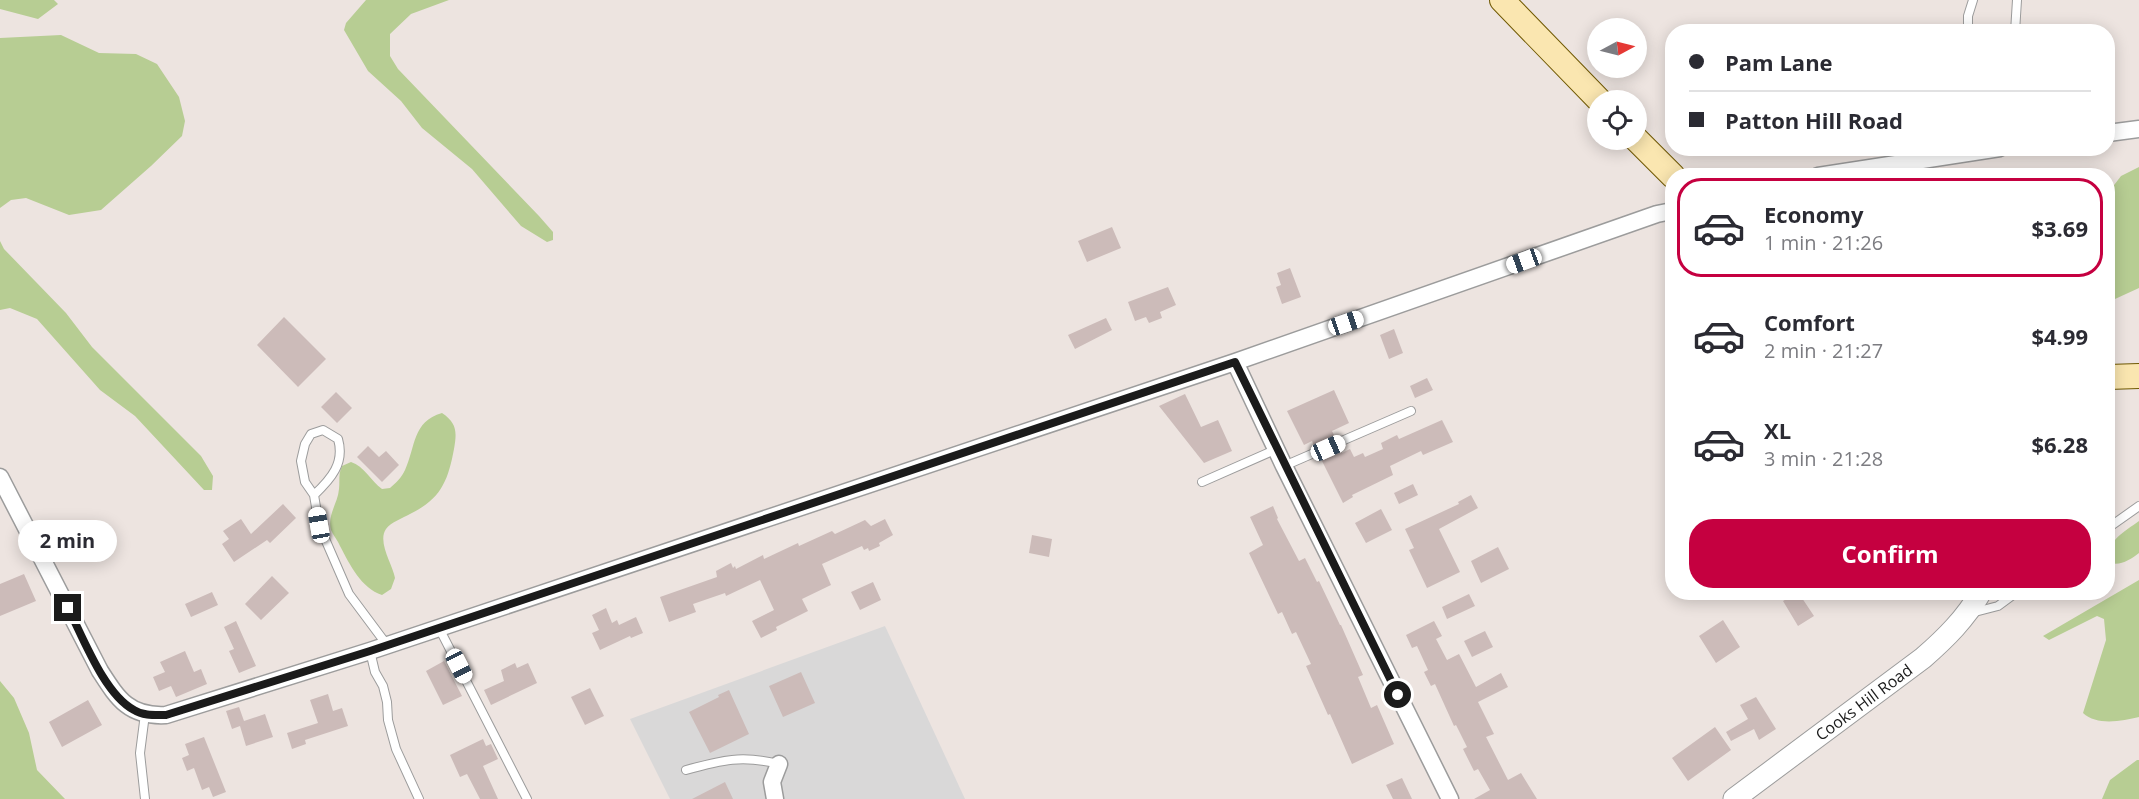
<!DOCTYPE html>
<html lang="en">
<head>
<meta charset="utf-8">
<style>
  :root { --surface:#fff; --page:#f2f2f3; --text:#2b2b33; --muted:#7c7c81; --line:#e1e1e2; --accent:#c50040 }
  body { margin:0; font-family:"Open Sans",sans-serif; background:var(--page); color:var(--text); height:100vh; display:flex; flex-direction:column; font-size:22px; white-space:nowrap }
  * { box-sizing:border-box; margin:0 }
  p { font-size:20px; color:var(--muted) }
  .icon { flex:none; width:33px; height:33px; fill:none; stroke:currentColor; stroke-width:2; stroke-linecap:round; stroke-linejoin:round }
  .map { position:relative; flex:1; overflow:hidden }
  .sheet { position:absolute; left:1665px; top:168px; width:450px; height:432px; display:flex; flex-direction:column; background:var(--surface); border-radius:24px; box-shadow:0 3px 15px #0003 }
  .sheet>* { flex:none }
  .top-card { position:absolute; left:1665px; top:24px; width:450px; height:132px; border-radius:24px; box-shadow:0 3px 15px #0003; display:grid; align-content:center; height:132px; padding:0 24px; background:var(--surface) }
  .needle { width:39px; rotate:83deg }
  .fabs { position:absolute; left:1587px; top:18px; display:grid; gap:12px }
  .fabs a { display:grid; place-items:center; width:60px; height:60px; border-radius:50%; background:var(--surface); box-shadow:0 3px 15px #0003; font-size:30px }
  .end { position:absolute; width:27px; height:27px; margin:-14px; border:8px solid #1b1b1b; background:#fff; box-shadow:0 0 0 3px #fff }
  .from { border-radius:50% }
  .bubble { position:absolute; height:42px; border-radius:21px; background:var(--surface); box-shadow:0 3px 15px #0003; font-size:20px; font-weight:700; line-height:42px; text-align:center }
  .car { position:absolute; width:18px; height:36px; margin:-18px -9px; border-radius:8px; box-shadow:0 0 4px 2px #0007; background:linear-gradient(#fff 24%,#345 0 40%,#fff 0 76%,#345 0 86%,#fff 0) }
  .top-card b { display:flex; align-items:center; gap:21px; height:57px; font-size:22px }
  .top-card b+b { border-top:2px solid var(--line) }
  .top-card i { width:15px; height:15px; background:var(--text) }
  ul { padding:10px 0 0; list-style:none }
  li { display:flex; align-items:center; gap:18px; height:99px; margin:0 12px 9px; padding:0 12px; border:3px solid transparent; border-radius:24px }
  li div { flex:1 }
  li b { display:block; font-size:22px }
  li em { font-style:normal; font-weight:700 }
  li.selected { border-color:var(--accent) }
  li>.icon { width:54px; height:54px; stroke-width:1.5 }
  .cta { display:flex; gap:12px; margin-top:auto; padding:12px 24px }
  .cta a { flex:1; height:69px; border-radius:24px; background:var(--accent); color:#fff; font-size:24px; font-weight:700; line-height:69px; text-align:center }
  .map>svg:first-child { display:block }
  .residential { fill:#d9d8d8 }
  .forest { fill:#b7cd93 }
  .building { fill:#ccbbb9 }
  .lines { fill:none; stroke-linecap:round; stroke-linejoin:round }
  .service-casing { stroke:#9c9c9c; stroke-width:10 }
  .minor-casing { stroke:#9c9c9c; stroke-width:19 }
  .tertiary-casing { stroke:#9c9c9c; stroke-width:23 }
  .secondary-casing { stroke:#705903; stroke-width:26 }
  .service { stroke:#fff; stroke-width:8 }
  .minor { stroke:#fff; stroke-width:16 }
  .tertiary { stroke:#fff; stroke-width:21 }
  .secondary { stroke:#fae6b0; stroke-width:24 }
  .route { stroke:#1b1b1b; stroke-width:8 }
  .labels { text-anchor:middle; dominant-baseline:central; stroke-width:4.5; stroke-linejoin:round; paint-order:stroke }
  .street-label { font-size:16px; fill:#1b1b1b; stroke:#fff }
</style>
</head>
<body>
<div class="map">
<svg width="2139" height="799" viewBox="0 0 2139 799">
  <rect width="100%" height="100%" fill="#ede4e0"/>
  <path class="residential" d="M885,626L965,799H670L630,719Z"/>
  <path class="forest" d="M0,0H54L58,4L38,19L0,9Z
    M366,0H449L411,14L390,34V56L398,69L539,216L553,232V240L547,242L521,226L472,169L422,128L401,101L368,71L344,30L346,23Z
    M61,35L99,53L136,54L157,64L179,97L185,121L182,136L151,166L101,210L69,215L26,198L11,200L0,208V38Z
    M2139,167V288L2115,299H2108V193L2121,176Z
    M0,241L4,249L66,313L92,347L201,456L213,476L212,490H204L135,416L100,390L37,319L10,308L0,310Z
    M442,413C457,423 457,432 454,449C448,481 441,499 410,514C403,518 391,522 386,529C377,542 393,565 395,578L391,589L382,595C361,588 350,565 340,546C338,541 333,535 331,530C327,515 338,503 339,489C340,481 338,474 342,466L351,462C364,466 371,481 382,489L390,488C396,483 402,477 405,470C416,446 412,422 442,413Z
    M2139,521V553C2130,560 2119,567 2108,562C2107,540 2124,532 2139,521Z
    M2139,580V717C2122,721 2097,726 2083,713L2106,640L2104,619L2097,616L2049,640L2043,636Z
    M0,681L14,698L29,733L37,770L65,799H0Z
    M2137,760H2139V799H2102L2110,780Z"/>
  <path class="building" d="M1112,227L1121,248L1087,262L1078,241Z
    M1290,268L1301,297L1282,304L1276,287L1281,285L1277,273Z
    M1168,287L1176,305L1160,312L1162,318L1149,323L1146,317L1135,321L1128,302Z
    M284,317L326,359L298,387L257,345Z
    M1106,318L1112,330L1075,349L1068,335Z
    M1394,329L1403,353L1389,359L1380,335Z
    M1427,378L1433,390L1415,398L1410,386Z
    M1334,390L1349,423L1332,431L1335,437L1314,446L1312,441L1304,445L1287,411Z
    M336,392L352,408L337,423L321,407Z
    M1185,394L1201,427L1218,420L1232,451L1204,463L1159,406Z
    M1442,420L1453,442L1423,455L1421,451L1390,466L1393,475L1352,495L1353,497L1343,503L1320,457L1340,449L1342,453L1350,449L1354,457L1363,453L1365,457L1383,449L1381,443L1397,435L1399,439Z
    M368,446L379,457L386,451L399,465L382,482L357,457Z
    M1413,484L1418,495L1399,504L1394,493Z
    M1471,495L1478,508L1439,529L1460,572L1427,588L1409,550L1414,548L1405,529L1459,504L1458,502Z
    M283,504L296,518L270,543L267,540L234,562L222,544L229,539L223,531L241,519L251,534Z
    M1273,506L1278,518L1277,519L1299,561L1305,558L1317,582L1319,581L1340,625H1341L1363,675L1358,677L1371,708L1377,705L1394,744L1352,764L1330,714L1328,715L1306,666L1311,664L1296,632L1292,634L1282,612L1278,614L1249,553L1263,545L1250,517Z
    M1381,509L1392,530L1366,543L1355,523Z
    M885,519L893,535L879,543L880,546L869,551L868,548L864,550L862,546L822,564L831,585L802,599L808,611L776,627L777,630L761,638L752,621L774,610L760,580L726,596L725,593L693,604L696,612L669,622L660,597L717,577L716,571L731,563L733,568L735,566L736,569L763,555L764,559L798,543L799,546L832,531L835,534L865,520L871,526Z
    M1032,535L1052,539L1049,557L1029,553Z
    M1498,547L1509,569L1481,583L1471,561Z
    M24,574L36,601L0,616V584Z
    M272,576L289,593L261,620L245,604Z
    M873,582L881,600L860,610L851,592Z
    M212,592L218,605L191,617L185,604Z
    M1798,592L1814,616L1798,626L1783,601Z
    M1469,594L1475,606L1447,619L1442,607Z
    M606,608L612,623L617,620L619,625L636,617L643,633L631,638L630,636L600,650L592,633L599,630L592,615Z
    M1723,620L1740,647L1716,663L1699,636Z
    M236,621L256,666L239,673L229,651L234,649L224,627Z
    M1434,621L1442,636L1436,639L1447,660L1459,654L1476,687L1501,673L1508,687L1478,702L1494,734L1486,737L1508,780L1521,773L1537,799H1474L1490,790L1478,769L1474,771L1463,749L1467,747L1456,725L1454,726L1435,684L1431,686L1424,672L1428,670L1417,646L1412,648L1406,635Z
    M1485,631L1493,647L1472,657L1464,641Z
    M185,651L194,672L201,669L207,684L176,697L171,686L159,691L153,677L165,672L160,662Z
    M444,661L462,696L443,705L426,671Z
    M515,663L517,668L528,663L537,683L491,705L484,690L504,681L501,670Z
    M801,672L815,703L783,717L769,686Z
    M590,688L604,716L585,725L571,697Z
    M729,690L749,734L710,753L689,712L719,697L718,695Z
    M328,694L333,711L342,708L348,726L305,740L306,744L292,749L287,733L318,723L310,700Z
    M1756,697L1776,729L1759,740L1754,729L1731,741L1726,732L1748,719L1740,705Z
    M88,700L102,725L62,747L49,722Z
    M239,707L244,721L265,714L273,737L246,746L240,726L232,729L226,711Z
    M1715,727L1731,750L1688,781L1672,758Z
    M204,737L226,792L213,797L209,787L202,790L194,768L187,771L182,758L189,755L185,744Z
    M483,739L486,746L491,744L498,759L483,766L498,799H480L467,774L460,777L450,755Z
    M1402,778L1412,799H1393L1386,785Z
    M725,782L733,799H692Z"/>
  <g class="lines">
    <defs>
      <path id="service" d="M1968,32V16L1973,0
        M2015,32L2017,0
        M1284,466L1411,411
        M1202,482L1277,449
        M314,495C331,479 345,463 338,439L323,430L311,434L305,444L301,461L305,482L314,495L319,525L349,594L387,645
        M2108,528L2139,506
        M1971,613L1998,606L2017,592
        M439,628L527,799
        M370,651L375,672L383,686L387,702L388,720L396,749L419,799
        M686,770C722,760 742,755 779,764
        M145,799L140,753L145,714"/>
      <path id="minor" d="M2108,133L2139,129
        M1818,176L2000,148
        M1235,362L1284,466L1450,799
        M0,477L100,671C118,699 129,717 166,715L370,651L1235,362L1657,214L1672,211
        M775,799L772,782L779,764"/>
      <g id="tertiary">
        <path id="s1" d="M1734,799L1923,658C1946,638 1965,619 1981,592"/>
      </g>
      <path id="secondary" d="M1502,0L1599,100
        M1636,139L1673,176
        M2108,377L2139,376"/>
    </defs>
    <use href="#service" class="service-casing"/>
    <use href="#minor" class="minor-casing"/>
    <use href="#tertiary" class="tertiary-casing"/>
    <use href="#secondary" class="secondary-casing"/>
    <use href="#service" class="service"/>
    <use href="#minor" class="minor"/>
    <use href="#tertiary" class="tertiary"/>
    <use href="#secondary" class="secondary"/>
  </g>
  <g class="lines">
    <path class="route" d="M68,608C83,637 104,694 134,710C143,716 155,715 166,715L370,651L1235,362L1398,695"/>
  </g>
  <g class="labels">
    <g class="street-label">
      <text stroke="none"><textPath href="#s1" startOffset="162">Cooks Hill Road</textPath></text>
    </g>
  </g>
</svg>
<div class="fabs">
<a><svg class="needle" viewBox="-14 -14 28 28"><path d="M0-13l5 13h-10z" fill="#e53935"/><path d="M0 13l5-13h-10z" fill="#7c7c81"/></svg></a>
<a><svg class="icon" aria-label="locate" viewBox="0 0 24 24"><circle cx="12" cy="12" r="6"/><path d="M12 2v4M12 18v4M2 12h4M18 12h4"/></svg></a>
</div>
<i class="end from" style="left:1398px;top:695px"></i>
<i class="end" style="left:68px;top:608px"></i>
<div class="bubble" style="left:18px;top:520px;width:99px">2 min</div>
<i class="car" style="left:1524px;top:261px;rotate:250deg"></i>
<i class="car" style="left:1346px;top:323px;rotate:71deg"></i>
<i class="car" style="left:1328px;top:448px;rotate:66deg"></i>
<i class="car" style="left:319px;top:525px;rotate:350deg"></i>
<i class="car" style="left:459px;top:666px;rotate:153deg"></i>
<div class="top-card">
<b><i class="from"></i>Pam Lane</b>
<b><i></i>Patton Hill Road</b>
</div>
<section class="sheet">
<ul>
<li class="selected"><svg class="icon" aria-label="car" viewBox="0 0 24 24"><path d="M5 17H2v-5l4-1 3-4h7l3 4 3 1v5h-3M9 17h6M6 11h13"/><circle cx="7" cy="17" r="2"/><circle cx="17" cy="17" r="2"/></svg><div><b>Economy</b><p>1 min · 21:26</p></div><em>$3.69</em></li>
<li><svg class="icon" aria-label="car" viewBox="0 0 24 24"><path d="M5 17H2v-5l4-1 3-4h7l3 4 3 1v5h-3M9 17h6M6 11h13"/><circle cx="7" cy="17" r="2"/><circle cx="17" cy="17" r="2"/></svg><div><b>Comfort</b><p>2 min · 21:27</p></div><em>$4.99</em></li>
<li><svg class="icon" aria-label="car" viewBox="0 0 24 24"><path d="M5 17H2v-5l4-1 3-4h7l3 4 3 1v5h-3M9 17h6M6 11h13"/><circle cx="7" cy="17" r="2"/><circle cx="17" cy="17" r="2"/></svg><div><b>XL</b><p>3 min · 21:28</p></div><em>$6.28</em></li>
</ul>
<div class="cta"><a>Confirm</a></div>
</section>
</div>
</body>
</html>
